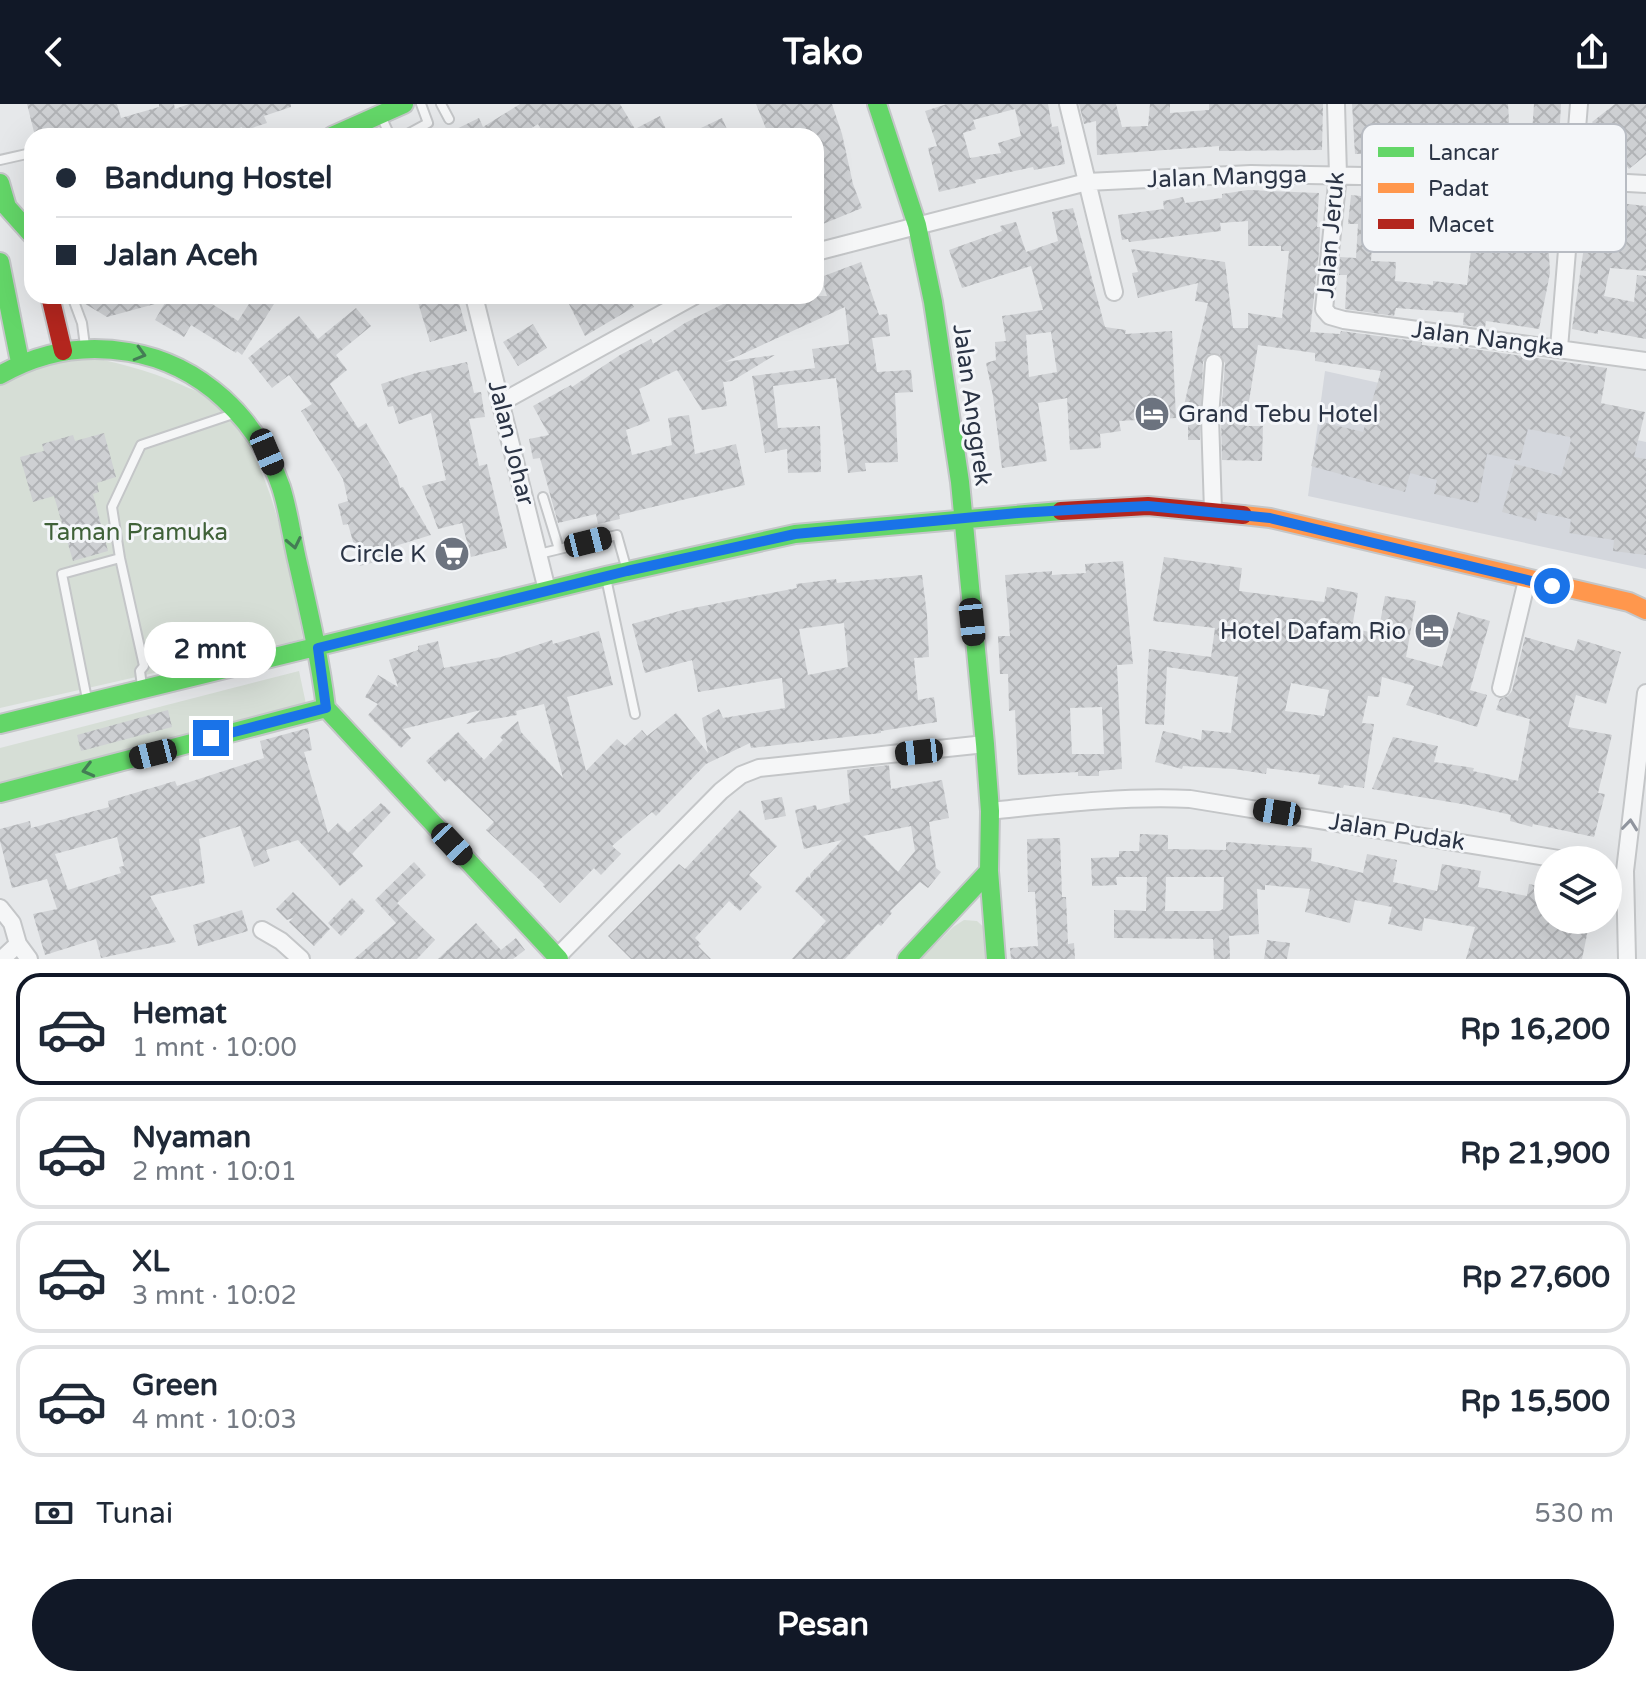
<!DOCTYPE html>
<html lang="id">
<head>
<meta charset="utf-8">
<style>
  :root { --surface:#fff; --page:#f6f6f7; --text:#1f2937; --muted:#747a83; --line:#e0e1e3; --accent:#111827 }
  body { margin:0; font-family:"Varela Round",sans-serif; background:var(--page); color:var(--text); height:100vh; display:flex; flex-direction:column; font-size:30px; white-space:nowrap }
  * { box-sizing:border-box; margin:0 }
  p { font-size:26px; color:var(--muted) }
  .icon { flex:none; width:44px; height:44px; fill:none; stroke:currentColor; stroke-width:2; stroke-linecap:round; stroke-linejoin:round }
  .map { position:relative; height:855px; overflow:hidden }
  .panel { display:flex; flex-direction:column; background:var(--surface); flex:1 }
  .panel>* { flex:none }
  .banner { position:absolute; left:24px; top:24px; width:800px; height:176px; border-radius:24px; box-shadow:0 8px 32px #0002; display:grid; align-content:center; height:176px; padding:0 32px; background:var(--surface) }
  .fabs { position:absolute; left:1534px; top:742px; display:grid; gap:16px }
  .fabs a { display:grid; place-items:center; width:88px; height:88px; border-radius:50%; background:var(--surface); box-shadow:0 8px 32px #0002; font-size:40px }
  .end { position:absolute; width:36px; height:36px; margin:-18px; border:10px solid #1a73e8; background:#fff; box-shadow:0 0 0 4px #fff }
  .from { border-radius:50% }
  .bubble { position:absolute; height:56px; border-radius:28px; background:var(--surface); box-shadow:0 8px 32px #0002; font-size:26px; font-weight:700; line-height:56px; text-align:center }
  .car { position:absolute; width:24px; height:48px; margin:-24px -12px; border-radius:10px; box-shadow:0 0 6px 2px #0007; background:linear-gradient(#222 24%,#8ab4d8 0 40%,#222 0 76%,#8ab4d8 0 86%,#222 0) }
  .banner b { display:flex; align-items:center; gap:28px; height:76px; font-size:30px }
  .banner b+b { border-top:2px solid var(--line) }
  .banner i { width:20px; height:20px; background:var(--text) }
  ul { padding:14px 0 0; list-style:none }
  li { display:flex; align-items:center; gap:24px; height:112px; margin:0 16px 12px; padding:0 16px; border:4px solid var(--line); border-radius:24px }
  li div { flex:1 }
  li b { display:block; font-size:30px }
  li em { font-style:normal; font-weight:700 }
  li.selected { border-color:var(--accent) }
  li>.icon { width:72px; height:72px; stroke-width:1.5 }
  .pay { display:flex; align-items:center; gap:20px; height:88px; padding:0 32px; font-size:30px }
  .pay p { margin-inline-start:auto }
  .action { display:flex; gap:16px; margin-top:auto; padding:16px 32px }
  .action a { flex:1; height:92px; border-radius:48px; background:var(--accent); color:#fff; font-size:32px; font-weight:700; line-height:92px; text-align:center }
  header { display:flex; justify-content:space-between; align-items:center; height:104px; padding:0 32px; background:var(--accent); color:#fff; font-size:36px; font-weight:700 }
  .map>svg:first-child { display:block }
  .built { fill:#d4d7dd }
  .park { fill:#d6ded6 }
  .building { fill:url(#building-cross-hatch); fill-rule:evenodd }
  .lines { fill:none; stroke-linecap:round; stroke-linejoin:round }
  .lane-casing { stroke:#c4c6c8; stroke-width:12 }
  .street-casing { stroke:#c4c6c8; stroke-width:20 }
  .fast-casing { stroke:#c4c6c8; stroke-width:22 }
  .slow-casing { stroke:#c4c6c8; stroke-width:22 }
  .jam-casing { stroke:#c4c6c8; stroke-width:22 }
  .lane { stroke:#f5f6f7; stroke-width:8 }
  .street { stroke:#f5f6f7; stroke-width:16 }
  .fast { stroke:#63d668; stroke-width:18 }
  .slow { stroke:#ff974d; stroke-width:18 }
  .jam { stroke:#b3261e; stroke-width:18 }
  .oneway { stroke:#447d55 }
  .oneway2 { stroke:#90959e }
  .route { stroke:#1a73e8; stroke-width:10 }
  .labels { text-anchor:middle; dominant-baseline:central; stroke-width:6; stroke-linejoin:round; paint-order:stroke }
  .street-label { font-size:24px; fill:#2b3445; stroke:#f4f6f9 }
  .poi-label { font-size:24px; fill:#2b3445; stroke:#f4f6f9; text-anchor:end }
  .park-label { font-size:24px; fill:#3f6138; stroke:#f4f6f9 }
  .key { fill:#f4f6f9; stroke:#b8bcc3; stroke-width:2 }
  .key-label { font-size:22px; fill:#2b3445 }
</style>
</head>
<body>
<header><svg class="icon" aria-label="back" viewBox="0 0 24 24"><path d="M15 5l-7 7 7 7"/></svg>Tako<svg class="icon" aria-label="share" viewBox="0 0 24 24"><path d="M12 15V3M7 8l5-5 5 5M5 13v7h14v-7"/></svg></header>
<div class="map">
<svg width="1646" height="855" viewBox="0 0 1646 855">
  <defs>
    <pattern id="building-cross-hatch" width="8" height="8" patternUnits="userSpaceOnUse" patternTransform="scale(2)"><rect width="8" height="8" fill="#ced0d3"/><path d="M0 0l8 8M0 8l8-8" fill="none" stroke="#b1b3b6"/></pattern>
  </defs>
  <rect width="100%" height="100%" fill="#e6e8ea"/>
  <path class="built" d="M1325,267L1646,338V465L1308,392Z"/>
  <path class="park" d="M76,250C113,258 146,265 182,281C190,285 202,288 209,294C274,345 288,459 303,535L0,604V274Z
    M299,567L306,600L0,679V644Z
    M964,816L977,817L989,828V855H921L953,823Z"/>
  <path class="building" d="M27,0H117L121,14L159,3V0H174L175,5L189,0H291V3L264,12L267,19L243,27L242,23L216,32H128L127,28L111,32H35Z
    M520,0H620L635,25L660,12L669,32H545L538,20L519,32H442L479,14L483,23Z
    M756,0H832L842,30L853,80L862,104L823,120L816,102V32H769Z
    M947,0H1048L1052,23L1058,22L1065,60L1034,66L1033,63L975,76L976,79L939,88L928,44L937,42L925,7ZM1015,5L1021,32L998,39L1001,49L970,54L963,29L976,25L973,16Z
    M1079,0H1116L1122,23L1148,22L1150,0H1170V9L1209,6V0H1323L1322,46L1219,47V42L1097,51L1096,17L1084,20Z
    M1352,0H1508L1511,53L1477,50V53L1453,54V50L1421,47L1355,50Z
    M1534,0H1561L1558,57L1530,56Z
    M1615,0H1646V51L1629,65L1592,18Z
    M722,14L730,32H684Z
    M1248,86L1319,89L1317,123H1320L1319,148L1310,228L1340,230L1341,227L1422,238V241L1458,245L1459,243L1607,264L1601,299L1645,308L1634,353L1646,355V451L1613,447L1614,436L1569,429L1571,415L1538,408L1536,417L1502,408L1515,360L1561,372L1571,336L1570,333L1528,325L1520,357L1487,350L1478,399L1434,390L1437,376L1410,369L1405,388L1311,362L1322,318L1363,328L1381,267L1315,257V249L1258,241L1245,322H1263L1262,357L1222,356L1221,313L1225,259L1219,250H1209L1203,258L1200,336H1188V313L1181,314L1208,199L1195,197L1198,179L1138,194L1132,169L1138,168L1131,145L1225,158L1233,224H1248V209L1282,214L1289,147H1281V142H1248V117L1220,119L1221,127L1129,138L1128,135L1122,136L1118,111L1164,105L1163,97L1183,93L1185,99L1222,94V90Z
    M1382,90L1463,93L1521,102V94L1554,93L1555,134L1548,133L1550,169L1539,225L1486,217L1485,224L1463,221L1464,209L1396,204L1394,212L1345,205L1347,171H1339L1340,153L1356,154L1358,120H1348L1351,91L1381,94ZM1373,130L1400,132L1399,144L1436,146V141L1471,146L1467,181L1433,177V181L1395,177L1396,158L1371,157Z
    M1592,96L1646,102V167L1610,164L1604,192L1634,198L1637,171L1646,172V235L1598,226V230L1572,225L1585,136L1589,137Z
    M1073,104L1105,223L1126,226L1125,230L1172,227L1176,314L1119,317L1121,327L1100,330L1101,344L1070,346L1067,294L1038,299L1047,357L1002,364L993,292L986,259L996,256L995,238L1006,237L1002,212L1043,206L1031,162L962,184L949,146L1002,127L1000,122L1016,118L1026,148L1058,137L1052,108ZM1051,228L1057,268L1029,273L1026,231Z
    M861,158L879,211L887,210L890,232L872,234L877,268L911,266L913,288L895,289L898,358L865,359L866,367L848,369L836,274L773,282L778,324L820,322L821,368L788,369L787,345L765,349L752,272L815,264L812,245L849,240L845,203L725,258L775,251L732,277L723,278L727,302L702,306L677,266L639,285L650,317L626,326L632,351L672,341L668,314L689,311L695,350L736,340L745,381L619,411L620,415L598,420L596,410L558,419L540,354L533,355L529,335L549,331L533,302L571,281L572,283L620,251L651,235L653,240L685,219L739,192H827L821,173Z
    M79,192H200L238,217L254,192H279L242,251L237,247L236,249L191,221L184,233L155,216L166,197L107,213L82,198Z
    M416,192H457L467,227L430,238Z
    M565,192H627L634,203L585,232Z
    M356,204L371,222L336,251L347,266L330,280L358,324L366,319L397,372L400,384L403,383L431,431L395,442L398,452L360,462L348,420L343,421L338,400L348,397L343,375L301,307L312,300L289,271L272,284L248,254L299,212L318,235Z
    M533,220L547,244L518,262L503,238Z
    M467,258L474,289L481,288L485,313L469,315L479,362L487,360L507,444L471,453L462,419L438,425L422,382L446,376L431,309L399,320L393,302L388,303L381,280L416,269Z
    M104,329L116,373L97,379L99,388L93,390L108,447L73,457L54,392L33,398L20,353L44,347L42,340L73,331L75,337Z
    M1164,453L1242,464L1239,487L1324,498L1327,483L1358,489L1352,524L1378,530L1385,492L1416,497L1406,553L1442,563L1458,508L1490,517L1470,586L1487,591L1477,623L1406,601L1414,582L1382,573L1379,593L1368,592L1362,619L1374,620L1364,684L1344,681L1343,684L1318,680L1320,671L1267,664L1266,670L1234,665L1183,662L1182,665L1155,658L1163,627L1201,636L1202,626L1231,629L1238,573L1167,563L1164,621L1145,620L1149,545L1211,553L1215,524L1153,517ZM1291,579L1329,586L1324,612L1285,607Z
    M1123,457L1133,560L1117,561L1122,665L1099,667V672H1078V668L1018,671L1015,606L1009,607L1008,570H1000L998,532H1010L1005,471L1052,467V471L1086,469L1085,460ZM1102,603L1104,650H1072L1070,604Z
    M922,471L927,511L929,553L914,554L918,596L934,593L937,618L881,627V629L751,644L750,639L706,660L656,712L652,708L612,742L621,750L601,771L594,764L560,799L543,782L545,781L486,726L494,718L449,675L445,678L426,657L458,628L484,656L503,636L500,633L518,617L521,628L563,674L544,600L516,607L517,611L466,620L481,606L403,625L411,634L401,644L368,611L378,600L365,593L378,571L398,583L389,556L418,546V542L438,537L444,564L501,553L552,536L553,540L599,527L613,581L567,593L586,667L617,635L625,642L642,626L647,632L676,609L708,649L702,614L719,605L723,614L785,604L782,574L698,588L692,556L645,569L632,520L683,506L797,484L796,480L836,475L837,479ZM844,519L848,563L808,571L799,525Z
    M1525,533L1574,547L1578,535L1621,548L1606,600L1576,591L1568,623L1612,631L1598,689L1605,690L1594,733L1533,720L1532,723L1510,717L1511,711L1468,701L1372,685L1393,633L1438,642L1434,658L1474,664L1473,667L1518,677L1530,615L1496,606L1500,595L1508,592L1512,587Z
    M168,606L172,623L81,647L77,631Z
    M308,624L312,646L304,648L328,729L338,719L348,729L381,699L391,708L352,750L363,762L340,782L298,736L266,746L270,757L254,763L240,722L199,735L205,779L150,792L176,838L101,854L96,835L45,851L33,810L57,805L47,775L12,784L0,737V725L30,717L31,724L109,703L108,697L175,677L177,682L264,654L260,637ZM117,733L124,762L119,763L121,769L68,786L55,750Z
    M889,661L891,685L942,676L949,714L929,718L936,764L941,768L928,784L920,778L890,807L892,809L881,822L878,820L845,855H792L826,817L795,787L808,772L811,775L810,770L842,736L804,745L795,706L816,701L817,706L850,698L847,666ZM911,722L915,747L898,768L863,732Z
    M782,693L786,712L765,716L761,697Z
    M740,706L777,742L749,771L762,783L740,807L729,797L695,834L701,840L698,842L711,855H631L608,832L679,760L685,765Z
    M1140,730L1168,731V745L1226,746V738L1312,744L1311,757L1363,769L1367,750L1397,756L1393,778L1437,787L1442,760L1481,767L1478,783L1527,792L1529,780L1548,784V816H1590L1582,855H1466L1475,823L1424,814L1422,827L1388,820L1392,803L1355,796L1350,819L1305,808L1310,785L1265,781V786L1257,785L1259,830L1229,832L1230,855H1214L1213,835L1114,834V806L1146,807L1147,773H1116L1117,781L1092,782L1091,754L1119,753V747H1139ZM1166,773H1224L1223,805L1219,807H1165Z
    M1060,734L1062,793H1066L1068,840L1074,839L1075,855H1011L1010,844L1038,842L1035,788H1028L1027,735Z
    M414,758L426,771L397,799L435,836L417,855H354L396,819L375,796Z
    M293,788L330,825L314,842L289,818L293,814L287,816L276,805Z
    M352,794L365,807L341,832L328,819Z
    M242,806L248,827L198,842L193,821Z
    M476,819L501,846L516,834L525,846L513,855H438Z
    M1267,836L1290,839L1287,855H1264Z"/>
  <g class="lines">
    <defs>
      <path id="lane" d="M441,0L449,15
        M381,12L390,32
        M404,32L428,19L421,0
        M0,56L31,49
        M72,192L82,219L85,242
        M543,393L559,445
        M539,450L617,431L626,463
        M606,474L635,610
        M142,582L140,567L144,562L120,454L112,403L141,341L233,310
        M87,595L62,470L120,454"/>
      <path id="street" d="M1068,0L1114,188
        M1336,0L1338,71L1324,205L1330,212L1344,216L1646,257
        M816,148L1087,78L1251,70L1573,76L1646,80
        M474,192L547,486
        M1559,244L1579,0
        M502,298L694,192
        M1213,407L1210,313L1214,259
        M1501,584L1527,476
        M990,707C1057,700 1123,692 1190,695L1565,756
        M0,804L12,819L18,840L2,855
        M262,826L281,837L301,855
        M18,840L29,855
        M557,853L721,687L741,671L759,664L985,640
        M1627,855L1625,767L1646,589"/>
      <path id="fast" d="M877,0L917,121L933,198L960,378L985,640L990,707L989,767L996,855
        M332,32L404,0
        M0,79L7,103L32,131
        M0,158L20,258
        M0,271C40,248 84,240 129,248C201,260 258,315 281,383C289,408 292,435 298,460C309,508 320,555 326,604
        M326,604L559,855
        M0,620L606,472L795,430L1061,407
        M0,689L326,604
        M907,855L989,767"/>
      <path id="slow" d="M1243,411L1270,414L1629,498L1646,506"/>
      <path id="jam" d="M50,192L63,247
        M1061,407L1148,402L1243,411"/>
    </defs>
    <use href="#lane" class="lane-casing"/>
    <use href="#street" class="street-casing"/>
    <use href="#fast" class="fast-casing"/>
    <use href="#slow" class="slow-casing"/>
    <use href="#jam" class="jam-casing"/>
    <use href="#lane" class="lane"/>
    <use href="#street" class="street"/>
    <use href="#fast" class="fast"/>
    <use href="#slow" class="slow"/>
    <use href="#jam" class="jam"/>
  </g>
  <defs><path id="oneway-chevron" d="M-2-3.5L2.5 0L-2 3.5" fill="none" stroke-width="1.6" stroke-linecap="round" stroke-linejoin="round" transform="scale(2)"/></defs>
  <g class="oneway">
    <use href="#oneway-chevron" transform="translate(140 250) rotate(16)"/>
    <use href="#oneway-chevron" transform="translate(294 439) rotate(78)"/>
    <use href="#oneway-chevron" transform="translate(88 666) rotate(166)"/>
  </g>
  <use class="oneway2" href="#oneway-chevron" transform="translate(1630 721) rotate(-84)"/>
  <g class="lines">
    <path class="route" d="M211,634L326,604L318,544L627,467L795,430L1018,409L1085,405L1148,402L1270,414L1552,482"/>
  </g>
  <defs>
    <symbol id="hotel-disc" viewBox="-11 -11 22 22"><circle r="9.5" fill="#6c737f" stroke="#f4f6f9"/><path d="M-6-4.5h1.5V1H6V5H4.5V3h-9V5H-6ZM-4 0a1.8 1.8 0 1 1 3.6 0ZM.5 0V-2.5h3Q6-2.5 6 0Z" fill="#fff"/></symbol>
    <symbol id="supermarket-disc" viewBox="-11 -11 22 22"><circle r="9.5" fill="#6c737f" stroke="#f4f6f9"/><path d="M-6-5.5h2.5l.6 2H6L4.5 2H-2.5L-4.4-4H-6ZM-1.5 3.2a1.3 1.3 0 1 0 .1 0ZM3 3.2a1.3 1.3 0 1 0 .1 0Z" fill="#fff"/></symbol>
  </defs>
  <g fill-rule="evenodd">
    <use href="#hotel-disc" x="1132" y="290" width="40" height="40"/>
    <use href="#supermarket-disc" x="432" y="430" width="40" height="40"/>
    <use href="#hotel-disc" x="1412" y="507" width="40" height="40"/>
  </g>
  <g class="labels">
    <g class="street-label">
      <text transform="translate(1227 73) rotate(-2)">Jalan Mangga</text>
      <text transform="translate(1331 131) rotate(-85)">Jalan Jeruk</text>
      <text transform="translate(1488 235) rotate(7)">Jalan Nangka</text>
      <text transform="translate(972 301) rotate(82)">Jalan Anggrek</text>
      <text transform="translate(511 339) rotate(76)">Jalan Johar</text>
      <text transform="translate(1397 728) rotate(9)">Jalan Pudak</text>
    </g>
    <g class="poi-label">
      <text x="1178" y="310" text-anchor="start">Grand Tebu Hotel</text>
      <text x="426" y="450">Circle K</text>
      <text x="1406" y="527">Hotel Dafam Rio</text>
    </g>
    <g class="park-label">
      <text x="136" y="428">Taman Pramuka</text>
    </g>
  </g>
  <rect x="1362" y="20" width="264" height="128" rx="12" class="key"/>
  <rect x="1378" y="43" width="36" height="10" fill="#63d668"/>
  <rect x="1378" y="79" width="36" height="10" fill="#ff974d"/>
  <rect x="1378" y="115" width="36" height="10" fill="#b3261e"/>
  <g class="key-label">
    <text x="1428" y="56">Lancar</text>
    <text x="1428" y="92">Padat</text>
    <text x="1428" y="128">Macet</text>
  </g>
</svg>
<div class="fabs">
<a><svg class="icon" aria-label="layers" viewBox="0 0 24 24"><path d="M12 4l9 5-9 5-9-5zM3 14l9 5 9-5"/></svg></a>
</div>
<i class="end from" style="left:1552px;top:482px"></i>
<i class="end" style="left:211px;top:634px"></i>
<div class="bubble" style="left:144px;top:518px;width:132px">2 mnt</div>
<i class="car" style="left:267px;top:348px;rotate:157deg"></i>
<i class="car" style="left:588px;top:438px;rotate:76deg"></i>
<i class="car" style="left:972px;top:518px;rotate:174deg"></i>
<i class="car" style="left:919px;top:648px;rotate:264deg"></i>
<i class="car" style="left:153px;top:650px;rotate:256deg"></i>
<i class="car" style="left:1277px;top:708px;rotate:279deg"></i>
<i class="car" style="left:452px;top:740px;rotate:137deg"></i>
<div class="banner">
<b><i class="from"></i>Bandung Hostel</b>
<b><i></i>Jalan Aceh</b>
</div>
</div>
<section class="panel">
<ul>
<li class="selected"><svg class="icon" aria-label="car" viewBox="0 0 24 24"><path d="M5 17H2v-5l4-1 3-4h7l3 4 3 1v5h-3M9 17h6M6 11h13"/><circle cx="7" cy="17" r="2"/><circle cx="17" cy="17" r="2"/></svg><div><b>Hemat</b><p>1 mnt · 10:00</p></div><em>Rp 16,200</em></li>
<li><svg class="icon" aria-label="car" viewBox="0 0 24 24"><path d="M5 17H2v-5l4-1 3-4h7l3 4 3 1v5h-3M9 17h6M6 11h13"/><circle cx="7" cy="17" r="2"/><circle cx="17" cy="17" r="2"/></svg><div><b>Nyaman</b><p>2 mnt · 10:01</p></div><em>Rp 21,900</em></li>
<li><svg class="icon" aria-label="car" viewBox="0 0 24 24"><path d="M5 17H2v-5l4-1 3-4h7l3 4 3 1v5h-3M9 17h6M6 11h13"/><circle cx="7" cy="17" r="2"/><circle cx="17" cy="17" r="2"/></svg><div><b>XL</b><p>3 mnt · 10:02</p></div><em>Rp 27,600</em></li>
<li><svg class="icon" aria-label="car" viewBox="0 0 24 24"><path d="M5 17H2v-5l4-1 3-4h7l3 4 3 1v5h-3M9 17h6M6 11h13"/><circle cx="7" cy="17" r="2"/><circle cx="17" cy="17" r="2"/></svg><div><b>Green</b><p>4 mnt · 10:03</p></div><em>Rp 15,500</em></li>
</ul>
<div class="pay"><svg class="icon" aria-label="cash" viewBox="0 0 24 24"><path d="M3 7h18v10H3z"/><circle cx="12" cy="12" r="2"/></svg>Tunai<p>530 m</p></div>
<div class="action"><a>Pesan</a></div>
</section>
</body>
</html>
